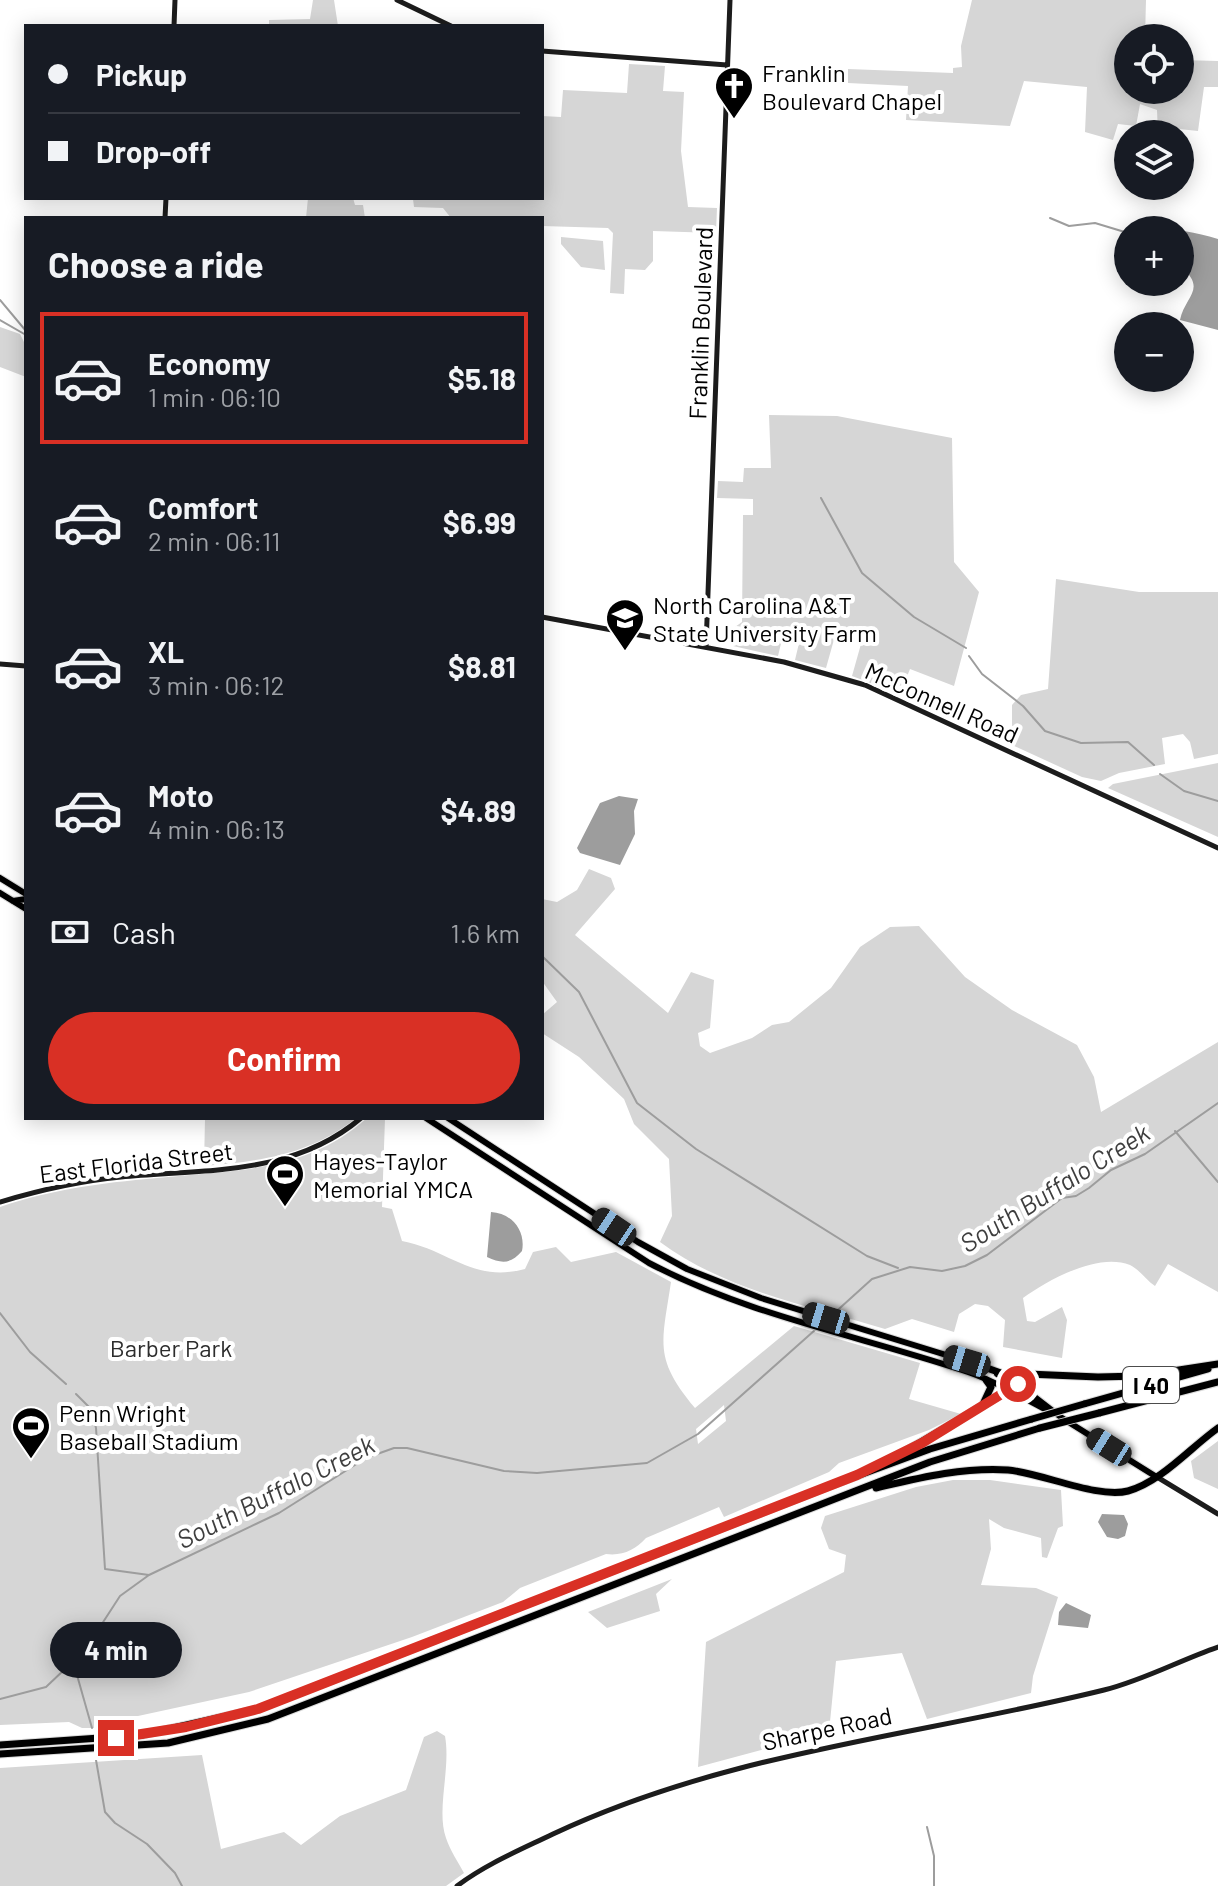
<!DOCTYPE html>
<html lang="en">
<head>
<meta charset="utf-8">
<style>
  :root { --surface:#171b24; --page:#242831; --text:#f1f3f6; --muted:#9ea1a6; --line:#363941; --accent:#d93025 }
  body { margin:0; font-family:Barlow,sans-serif; background:var(--page); color:var(--text); height:100vh; display:flex; flex-direction:column; font-size:30px; white-space:nowrap }
  * { box-sizing:border-box; margin:0 }
  p { font-size:26px; color:var(--muted) }
  .icon { flex:none; width:44px; height:44px; fill:none; stroke:currentColor; stroke-width:2; stroke-linecap:round; stroke-linejoin:round }
  .map { position:relative; flex:1; overflow:hidden }
  .sheet { position:absolute; left:24px; top:216px; width:520px; height:904px; display:flex; flex-direction:column; background:var(--surface); border-radius:0px; box-shadow:0 4px 20px #0003 }
  .sheet>* { flex:none }
  .banner { position:absolute; left:24px; top:24px; width:520px; height:176px; border-radius:0px; box-shadow:0 4px 20px #0003; display:grid; align-content:center; height:176px; padding:0 24px; background:var(--surface) }
  .tools { position:absolute; left:1114px; top:24px; display:grid; gap:16px }
  .tools a { display:grid; place-items:center; width:80px; height:80px; border-radius:50%; background:var(--surface); box-shadow:0 4px 20px #0003; font-size:40px }
  .end { position:absolute; width:36px; height:36px; margin:-18px; border:10px solid #d93025; background:#fff; box-shadow:0 0 0 4px #fff }
  .from { border-radius:50% }
  .bubble { position:absolute; height:56px; border-radius:28px; background:var(--surface); box-shadow:0 4px 20px #0003; font-size:26px; font-weight:700; line-height:56px; text-align:center }
  .car { position:absolute; width:24px; height:48px; margin:-24px -12px; border-radius:10px; box-shadow:0 0 6px 2px #0007; background:linear-gradient(#222 24%,#8ab4d8 0 40%,#222 0 76%,#8ab4d8 0 86%,#222 0) }
  .banner b { display:flex; align-items:center; gap:28px; height:76px; font-size:30px }
  .banner b+b { border-top:2px solid var(--line) }
  .banner i { width:20px; height:20px; background:var(--text) }
  ul { padding:0; list-style:none }
  li { display:flex; align-items:center; gap:24px; height:132px; margin:0 16px 12px; padding:0 8px; border:4px solid transparent; border-radius:0px }
  li div { flex:1 }
  li b { display:block; font-size:30px }
  li em { font-style:normal; font-weight:700 }
  li.current { border-color:var(--accent) }
  li>.icon { width:72px; height:72px; stroke-width:1.5 }
  h2 { padding:0 24px; font-size:36px; line-height:96px }
  .pay { display:flex; align-items:center; gap:20px; height:88px; padding:0 24px; font-size:30px }
  .pay p { margin-inline-start:auto }
  .cta { display:flex; gap:16px; margin-top:auto; padding:16px 24px }
  .cta a { flex:1; height:92px; border-radius:48px; background:var(--accent); color:#fff; font-size:32px; font-weight:700; line-height:92px; text-align:center }
  .map>svg:first-child { display:block }
  .green { fill:#d6d6d6; fill-rule:evenodd }
  .water { fill:#9d9d9d }
  .lines { fill:none; stroke-linecap:round; stroke-linejoin:round }
  .stream { stroke:#9d9d9d; stroke-width:2 }
  .primary-casing { stroke:#dbdbdb; stroke-width:8 }
  .highway-casing { stroke:#dbdbdb; stroke-width:9 }
  .secondary { stroke:#1c1c1c; stroke-width:5 }
  .primary { stroke:#000; stroke-width:6 }
  .highway { stroke:#000; stroke-width:7 }
  .highway-bridge-casing { stroke:#dbdbdb; stroke-width:9; stroke-linecap:butt }
  .highway-bridge { stroke:#000; stroke-width:7 }
  .route { stroke:#d93025; stroke-width:10 }
  .labels { text-anchor:middle; dominant-baseline:central; stroke-width:8; stroke-linejoin:round; paint-order:stroke }
  .shield { fill:#fff; stroke:#4c4c4c; stroke-width:2 }
  .shield-label { font-size:22px; font-weight:bold; fill:#000 }
  .poi-label { font-size:24px; fill:#000; stroke:#fff; text-anchor:start }
  .street-label { font-size:24px; fill:#000; stroke:#fff }
  .park-label { font-size:24px; fill:#2d2d2d; stroke:#fff }
  .water-label { font-size:26px; font-style:italic; fill:#3e3e3e; stroke:#fff }
</style>
</head>
<body>
<div class="map">
<svg width="1218" height="1886" viewBox="0 0 1218 1886">
  <rect width="100%" height="100%" fill="#fff"/>
  <path class="green" d="M313,0H334L338,26H269V20L310,19Z
    M972,0H1146L1145,38H1128V90H1180V60L1218,61V87H1204L1198,131L1179,129L1178,134H1158L1157,110L1140,104L1136,126L1118,124L1113,140L1085,132L1087,87L1024,81L1010,126L906,120L908,86L848,83V69L953,73V68L962,67L961,46Z
    M629,64L665,66L663,91L684,92L681,151L688,207L717,208L716,233L653,231V261L645,270L625,269L624,294L610,293L613,233L608,228L542,226V218H451L443,208L414,207L413,199L542,198V116L561,117L563,90L627,93Z
    M308,198H353L355,205H363L365,218H306Z
    M561,237L603,241L605,270L581,267L561,244Z
    M0,327L20,334L26,346V377L0,367Z
    M769,415L837,416L952,438L954,562L979,592L954,686L910,669L900,694L852,676L861,644L835,636L826,668L795,660L800,639L783,635L778,656L733,646L735,627L742,622L743,515H753V499L717,498L718,481L743,482L744,468H771Z
    M1056,579L1139,592H1218V754L1194,759L1190,742L1183,734L1162,738L1165,764L1119,773L1101,781L1082,777L1012,745V705L1021,695L1048,689Z
    M1218,763V837L1108,788L1113,784Z
    M589,869L611,878L615,889L575,935L668,1013L691,972L714,980L710,1028L698,1033L700,1046L710,1053L752,1038L772,1025L789,1022L831,988L860,947L890,927L919,926L965,977L1012,1010L1077,1045L1094,1077L1101,1112L1218,1042V1292L1168,1264L1155,1286C1146,1280 1140,1270 1130,1265C1098,1252 1048,1280 1023,1298L1027,1321L1035,1322L1062,1307L1067,1320L1062,1358L1003,1347L1005,1320L988,1306L975,1304L959,1314L954,1332L912,1319L885,1329C808,1306 725,1290 660,1242L672,1216L669,1159L634,1124L624,1099L579,1057L542,1033V1015L557,1002L542,981V899L557,902L577,890Z
    M205,1118H356C310,1155 261,1161 204,1166Z
    M367,1118H385L382,1207L392,1209L402,1241C450,1250 472,1283 525,1269L533,1252L556,1247L571,1262L616,1252L671,1282C662,1343 653,1358 695,1408L794,1326L920,1363L909,1399L961,1414L929,1430L839,1463L829,1472L724,1517L719,1507L646,1538C635,1550 623,1556 606,1554L520,1588L503,1602L412,1637L249,1692L138,1716L122,1725L102,1728H82L69,1722L0,1725V1207C55,1188 110,1182 168,1177C241,1170 309,1170 367,1118ZM724,1405L726,1421L698,1444L696,1429Z
    M1218,1441V1489L1194,1478L1191,1461Z
    M953,1480H990L1061,1490L1063,1526L1058,1528L1047,1558L1042,1557L1041,1538L1004,1528L989,1519L991,1549L981,1585L1036,1588L1058,1597L1033,1676L1031,1693L927,1719L902,1653L836,1661L829,1732L698,1767L706,1642L844,1572L846,1555L829,1549L821,1528L825,1516L916,1487Z
    M672,1579L656,1594L660,1611L607,1628L588,1612Z
    M437,1731L445,1736C451,1769 436,1810 446,1838C450,1850 458,1862 464,1873L446,1886H0V1768L202,1755L221,1849L284,1832L301,1845L340,1816L406,1790L424,1737Z"/>
  <path class="water" d="M1152,228C1176,229 1195,232 1218,239V330L1180,320C1185,296 1208,289 1180,266V230H1142Z
    M619,796L638,799L634,811L635,834L620,865L580,853L577,848L600,803Z
    M491,1212C512,1213 526,1231 522,1251C511,1264 502,1264 487,1257Z
    M1102,1514L1124,1515L1128,1524L1125,1536L1118,1539L1107,1537L1098,1522Z
    M1066,1603L1091,1615L1088,1628L1058,1625L1059,1612Z"/>
  <g class="lines">
    <path class="stream" d="M1050,218L1069,226L1095,223L1128,233
      M0,300L26,331
      M0,320L26,335
      M821,498L862,573L914,617L966,648
      M969,656L982,674L1023,706L1045,731L1081,743L1128,742L1154,765
      M1160,774L1184,791L1218,801
      M542,956L579,992L637,1103L696,1149L867,1256L898,1268
      M1175,1131L1218,1182
      M0,1313L30,1352L66,1384
      M820,1326L872,1279L910,1267L942,1271L965,1266L987,1255L1062,1198L1076,1196L1089,1188L1111,1170L1145,1154L1218,1103
      M76,1394L91,1409L96,1428L105,1569L149,1575
      M73,1661L92,1728
      M0,1699L46,1687L85,1650L120,1596L149,1575L279,1513L366,1458L394,1448H407L504,1471L537,1473L647,1463L698,1434L815,1330
      M96,1760L105,1812L115,1823L147,1844L175,1873L182,1886
      M927,1827L934,1856V1886"/>
    <defs>
      <path id="primary" d="M0,878L26,894
        M0,893L26,909
        M13,901L26,899
        M426,1118L649,1263C748,1315 856,1335 962,1370C991,1379 1018,1395 1045,1409
        M448,1118L638,1242L687,1269L761,1298L969,1362
        M997,1374L1018,1384L1062,1418L1155,1476"/>
      <path id="highway" d="M967,1361L1001,1373L1098,1377L1140,1376L1218,1364
        M984,1402L991,1387L986,1380
        M1084,1404L1208,1369
        M1099,1413L1218,1382
        M892,1459L1033,1376
        M876,1488C919,1478 963,1467 1008,1470C1042,1473 1098,1499 1128,1491C1161,1482 1191,1447 1218,1428
        M0,1745L142,1735L258,1709L827,1487L930,1449L1032,1419
        M0,1754L168,1743L268,1719L930,1462L1040,1428"/>
    </defs>
    <use href="#primary" class="primary-casing"/>
    <use href="#highway" class="highway-casing"/>
    <path class="secondary" d="M397,0L451,26
      M174,26L175,0
      M542,51L727,65
      M165,218L166,198
      M542,617L784,662L865,685L1218,848
      M706,647L730,0
      M0,664L26,666
      M0,1202C40,1190 79,1181 121,1177C206,1169 293,1176 361,1118
      M1157,1477L1218,1514
      M457,1886C486,1864 520,1850 553,1834C730,1751 918,1736 1104,1690C1144,1680 1180,1660 1218,1647"/>
    <use href="#primary" class="primary"/>
    <use href="#highway" class="highway"/>
    <defs>
      <path id="highway-bridge" d="M1032,1419L1084,1404
        M1040,1428L1099,1413"/>
    </defs>
    <use href="#highway-bridge" class="highway-bridge-casing"/>
    <use href="#highway-bridge" class="highway-bridge"/>
  </g>
  <g class="lines">
    <path class="route" d="M116,1738L186,1727L258,1709L857,1475L922,1443L1018,1384"/>
  </g>
  <defs>
    <symbol id="church-pin" viewBox="-11 -11 22 30"><path d="M0 17L-7.5 6A9.5 9.5 0 1 1 7.5 6Z" fill="#000" stroke="#fff"/><path d="M-1.2-6h2.4v3.5h3.3v2.4h-3.3V6h-2.4V-.1h-3.3v-2.4h3.3Z" fill="#fff"/></symbol>
    <symbol id="university-pin" viewBox="-11 -11 22 30"><path d="M0 17L-7.5 6A9.5 9.5 0 1 1 7.5 6Z" fill="#000" stroke="#fff"/><path d="M0-5L7-2L0 1L-7-2ZM-4 1L0 2.5L4 1V4Q0 6-4 4Z" fill="#fff"/></symbol>
    <symbol id="stadium-pin" viewBox="-11 -11 22 30"><path d="M0 17L-7.5 6A9.5 9.5 0 1 1 7.5 6Z" fill="#000" stroke="#fff"/><path d="M0-5a6.5 5 0 1 0 0 10a6.5 5 0 1 0 0-10ZM-3.5-1.8h7v3.6h-7Z" fill="#fff"/></symbol>
  </defs>
  <g fill-rule="evenodd">
    <use href="#church-pin" x="712" y="64" width="44" height="60"/>
    <use href="#university-pin" x="603" y="596" width="44" height="60"/>
    <use href="#stadium-pin" x="263" y="1152" width="44" height="60"/>
    <use href="#stadium-pin" x="9" y="1404" width="44" height="60"/>
  </g>
  <g class="labels">
    <rect class="shield" x="1123" y="1367" width="56" height="36" rx="6"/>
    <g class="shield-label">
      <text x="1151" y="1385">I 40</text>
    </g>
    <g class="poi-label">
      <text x="762" y="72">Franklin<tspan x="762" dy="28">Boulevard Chapel</tspan></text>
      <text x="653" y="604">North Carolina A&amp;T<tspan x="653" dy="28">State University Farm</tspan></text>
      <text x="313" y="1160">Hayes-Taylor<tspan x="313" dy="28">Memorial YMCA</tspan></text>
      <text x="59" y="1412">Penn Wright<tspan x="59" dy="28">Baseball Stadium</tspan></text>
    </g>
    <g class="street-label">
      <text transform="translate(700 323) rotate(-88)">Franklin Boulevard</text>
      <text transform="translate(942 702) rotate(24)">McConnell Road</text>
      <text transform="translate(136 1162) rotate(-7)">East Florida Street</text>
      <text transform="translate(827 1728) rotate(-12)">Sharpe Road</text>
    </g>
    <g class="park-label">
      <text x="171" y="1347">Barber Park</text>
    </g>
    <g class="water-label">
      <text transform="translate(1054 1187) rotate(-32)">South Buffalo Creek</text>
      <text transform="translate(275 1491) rotate(-27)">South Buffalo Creek</text>
    </g>
  </g>
</svg>
<div class="tools">
<a><svg class="icon" aria-label="locate" viewBox="0 0 24 24"><circle cx="12" cy="12" r="6"/><path d="M12 2v4M12 18v4M2 12h4M18 12h4"/></svg></a>
<a><svg class="icon" aria-label="layers" viewBox="0 0 24 24"><path d="M12 4l9 5-9 5-9-5zM3 14l9 5 9-5"/></svg></a>
<a>+</a>
<a>−</a>
</div>
<i class="end from" style="left:1018px;top:1384px"></i>
<i class="end" style="left:116px;top:1738px"></i>
<div class="bubble" style="left:50px;top:1622px;width:132px">4 min</div>
<i class="car" style="left:614px;top:1227px;rotate:304deg"></i>
<i class="car" style="left:826px;top:1318px;rotate:287deg"></i>
<i class="car" style="left:967px;top:1361px;rotate:287deg"></i>
<i class="car" style="left:1109px;top:1447px;rotate:302deg"></i>
<div class="banner">
<b><i class="from"></i>Pickup</b>
<b><i></i>Drop-off</b>
</div>
<section class="sheet">
<h2>Choose a ride</h2>
<ul>
<li class="current"><svg class="icon" aria-label="car" viewBox="0 0 24 24"><path d="M5 17H2v-5l4-1 3-4h7l3 4 3 1v5h-3M9 17h6M6 11h13"/><circle cx="7" cy="17" r="2"/><circle cx="17" cy="17" r="2"/></svg><div><b>Economy</b><p>1 min · 06:10</p></div><em>$5.18</em></li>
<li><svg class="icon" aria-label="car" viewBox="0 0 24 24"><path d="M5 17H2v-5l4-1 3-4h7l3 4 3 1v5h-3M9 17h6M6 11h13"/><circle cx="7" cy="17" r="2"/><circle cx="17" cy="17" r="2"/></svg><div><b>Comfort</b><p>2 min · 06:11</p></div><em>$6.99</em></li>
<li><svg class="icon" aria-label="car" viewBox="0 0 24 24"><path d="M5 17H2v-5l4-1 3-4h7l3 4 3 1v5h-3M9 17h6M6 11h13"/><circle cx="7" cy="17" r="2"/><circle cx="17" cy="17" r="2"/></svg><div><b>XL</b><p>3 min · 06:12</p></div><em>$8.81</em></li>
<li><svg class="icon" aria-label="car" viewBox="0 0 24 24"><path d="M5 17H2v-5l4-1 3-4h7l3 4 3 1v5h-3M9 17h6M6 11h13"/><circle cx="7" cy="17" r="2"/><circle cx="17" cy="17" r="2"/></svg><div><b>Moto</b><p>4 min · 06:13</p></div><em>$4.89</em></li>
</ul>
<div class="pay"><svg class="icon" aria-label="cash" viewBox="0 0 24 24"><path d="M3 7h18v10H3z"/><circle cx="12" cy="12" r="2"/></svg>Cash<p>1.6 km</p></div>
<div class="cta"><a>Confirm</a></div>
</section>
</div>
</body>
</html>
